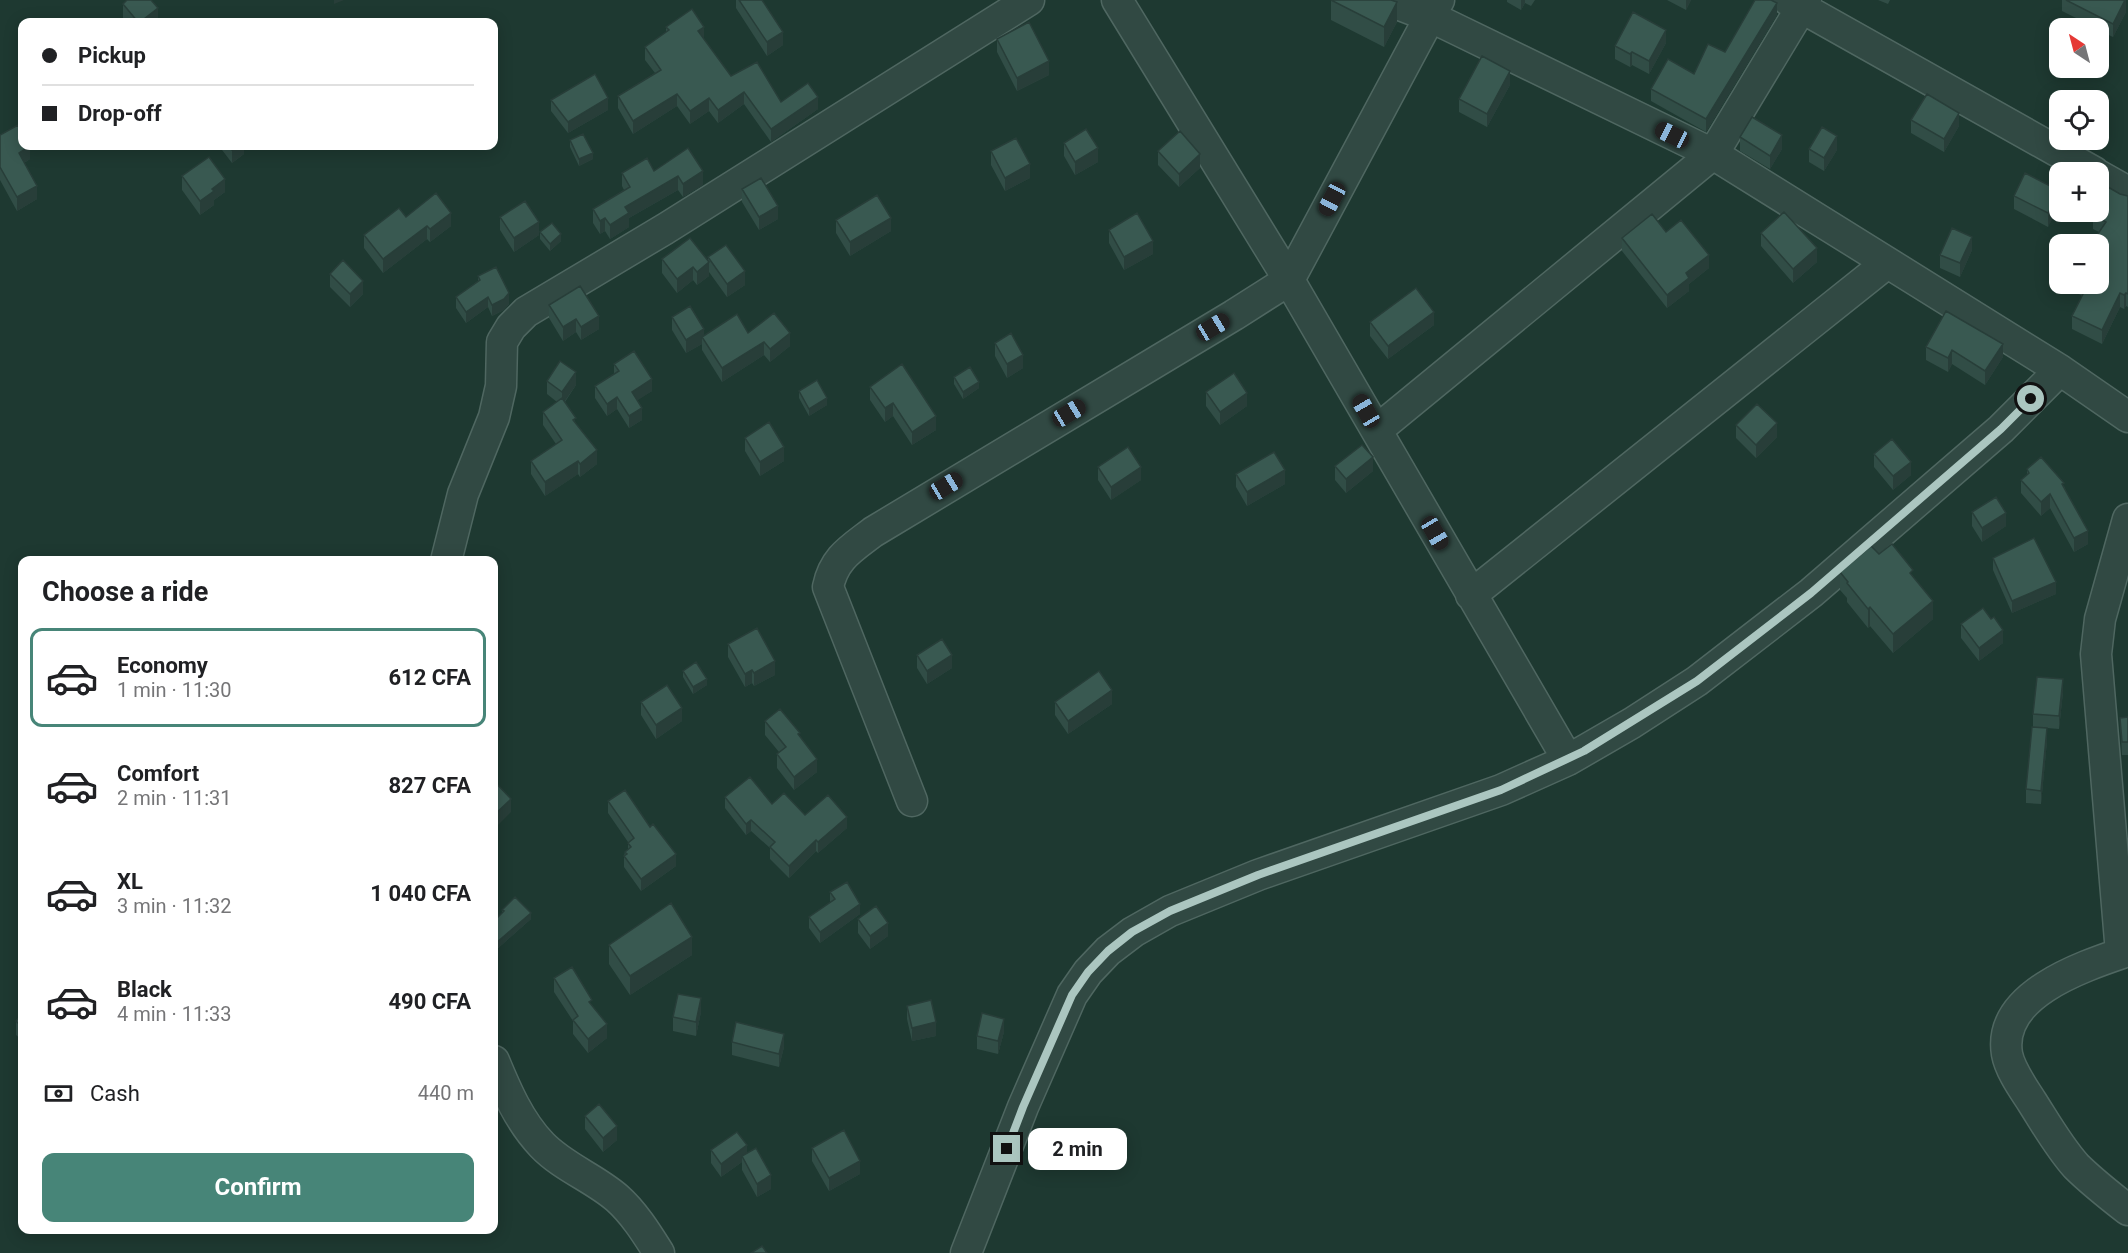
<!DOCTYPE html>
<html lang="en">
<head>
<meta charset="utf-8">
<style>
  :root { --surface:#fff; --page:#f2f2f2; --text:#202124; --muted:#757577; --line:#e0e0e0; --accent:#478578 }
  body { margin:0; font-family:Roboto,sans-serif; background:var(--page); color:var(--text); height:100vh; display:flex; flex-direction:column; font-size:22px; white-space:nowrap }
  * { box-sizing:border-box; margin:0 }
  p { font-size:20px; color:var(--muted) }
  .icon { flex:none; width:33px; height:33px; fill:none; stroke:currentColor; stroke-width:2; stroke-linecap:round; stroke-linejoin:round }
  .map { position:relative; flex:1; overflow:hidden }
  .drawer { position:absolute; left:18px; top:556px; width:480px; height:678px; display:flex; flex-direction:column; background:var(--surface); border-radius:12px; box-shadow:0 3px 15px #0003 }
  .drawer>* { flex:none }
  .guide { position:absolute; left:18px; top:18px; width:480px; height:132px; border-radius:12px; box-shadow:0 3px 15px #0003; display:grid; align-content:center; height:132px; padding:0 24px; background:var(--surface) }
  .needle { width:39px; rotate:324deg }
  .tools { position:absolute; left:2049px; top:18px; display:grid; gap:12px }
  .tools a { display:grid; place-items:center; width:60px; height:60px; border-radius:12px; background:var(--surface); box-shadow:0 3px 15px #0003; font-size:30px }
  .end { position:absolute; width:27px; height:27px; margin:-14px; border:8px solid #abc6c0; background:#111; box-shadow:0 0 0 3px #111 }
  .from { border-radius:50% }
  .bubble { position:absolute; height:42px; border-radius:12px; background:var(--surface); box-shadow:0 3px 15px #0003; font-size:20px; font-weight:700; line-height:42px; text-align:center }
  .car { position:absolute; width:18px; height:36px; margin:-18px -9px; border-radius:8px; box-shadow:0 0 4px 2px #0007; background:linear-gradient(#222 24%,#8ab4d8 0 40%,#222 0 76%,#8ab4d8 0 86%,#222 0) }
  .guide b { display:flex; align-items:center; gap:21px; height:57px; font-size:22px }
  .guide b+b { border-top:2px solid var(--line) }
  .guide i { width:15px; height:15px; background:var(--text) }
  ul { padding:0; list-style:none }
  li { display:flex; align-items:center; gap:18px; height:99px; margin:0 12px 9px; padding:0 12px; border:3px solid transparent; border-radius:12px }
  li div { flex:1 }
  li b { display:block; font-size:22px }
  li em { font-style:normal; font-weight:700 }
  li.on { border-color:var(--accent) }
  li>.icon { width:54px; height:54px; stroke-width:1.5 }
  h2 { padding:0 24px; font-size:27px; line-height:72px }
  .pay { display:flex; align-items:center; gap:15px; height:66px; padding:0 24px; font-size:22px }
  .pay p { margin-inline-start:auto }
  .cta { display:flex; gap:12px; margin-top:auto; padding:12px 24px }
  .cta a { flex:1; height:69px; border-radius:12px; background:var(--accent); color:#fff; font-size:24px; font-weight:700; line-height:69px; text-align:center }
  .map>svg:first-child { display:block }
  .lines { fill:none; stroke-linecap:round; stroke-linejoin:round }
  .minor-casing { stroke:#4f6761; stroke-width:33 }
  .minor { stroke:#314943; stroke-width:30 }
  .wall { fill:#314d46 }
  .shaded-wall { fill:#283e39 }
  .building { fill:#395951; stroke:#283e39; stroke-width:1.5 }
  .route { stroke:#abc6c0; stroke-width:8 }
</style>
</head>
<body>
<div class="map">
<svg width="2128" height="1253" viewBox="0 0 2128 1253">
  <rect width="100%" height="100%" fill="#1e3931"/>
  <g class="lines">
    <defs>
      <path id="minor" d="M1117,0L1289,280L1568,760
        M1387,0L1429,16L1713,154L2060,370L2128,417
        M1788,0L2094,172
        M2098,175L2128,192
        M1377,430L1713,154L1806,0
        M446,561L463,494L494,417L501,386L502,342L511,327L526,312L665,229L1029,0
        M1471,595L1887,263
        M912,801L828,587C834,558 851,549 873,532L1234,315L1289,280L1439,0
        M2128,951C2084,966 1997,994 2007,1054C2010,1070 2023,1088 2032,1102C2046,1124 2059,1147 2076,1166C2092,1182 2110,1196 2128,1210
        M2121,953L2096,654L2100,619L2128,519
        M494,1061C506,1090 519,1121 542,1145C563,1167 594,1178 617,1198C634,1213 647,1234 659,1253
        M966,1253L1023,1107L1072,995L1088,972L1108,951L1133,932L1170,911L1258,875L1501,790L1568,760L1632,723L1697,681L1811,593L2001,429L2060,370"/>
    </defs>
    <use href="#minor" class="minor-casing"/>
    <use href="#minor" class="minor"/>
  </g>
  <path class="wall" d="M736,0H762L783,45L767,56L736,8Z
    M1331,0L1397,22L1384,47L1331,20Z
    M1507,0H1535L1531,6L1525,3L1521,10L1507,2Z
    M1667,0H1691L1686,10Z
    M1878,0H1890L1888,4Z
    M2062,0H2126V12L2113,37L2098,30V28H2096L2062,11Z
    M123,4L158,21L156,22H127L123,18Z
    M1777,15L1706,132L1651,101V89L1694,74Z
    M666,27L704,39L731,76L781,102L818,109L771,142L744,104L718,123L709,111L690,124L677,106L633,134L618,108V96L655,73L645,60V47L666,32Z
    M997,39L1049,75L1017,91L997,52Z
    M1666,43L1649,74L1632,65L1630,67L1615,59V46Z
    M1510,85L1487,127L1459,112V99Z
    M551,100L608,110L568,133L551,111Z
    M1911,120L1959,126L1944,152L1911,133Z
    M0,135L30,159L24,163L37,199L17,211L0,180Z
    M1740,137L1782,149L1770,169L1740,151Z
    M570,140L593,159L579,166L570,147Z
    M1064,143L1098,162L1075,175L1064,156Z
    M219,146H244V154L232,163Z
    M688,148L703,185L683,197L678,190L629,218V227L610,239L605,231L600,234L593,223V209L624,190L622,186V173L654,171Z
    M1809,149L1837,150L1824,171L1809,162Z
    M991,151L1030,178L1005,191L991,165Z
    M1158,151L1200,168L1179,187L1158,165Z
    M182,176L225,192L214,200V205L200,215L182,190Z
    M742,189L778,219L759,230L742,202Z
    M2060,191L2048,227L2014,209V196Z
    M2120,194L2128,196V307L2126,306L2124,309L2120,307L2102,344L2072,329V316L2082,296L2070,288V284H2098L2099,232L2093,229V215Z
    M406,217L451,226L430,242L427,239L383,273L364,248V235Z
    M500,217L539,235L514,252L500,230Z
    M836,220L891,231L850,256L836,233Z
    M1109,230L1153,254L1124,270L1109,243Z
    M540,232L561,241L550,251L540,239Z
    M1666,232L1709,268L1689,284V291L1667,308L1622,251V238Z
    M1761,233L1817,262L1793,283L1761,246Z
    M1972,250L1960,277L1940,268V255Z
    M708,257L745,285L727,297L709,272V276L697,285L693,280L677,293L662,273V259L708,261Z
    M330,274L363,294L350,307L330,287Z
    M478,276L509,304L504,310L492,316L488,307L466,323L456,308V297L478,281Z
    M549,305L599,329L581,340L576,332L563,341L549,318Z
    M672,317L704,336L748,333L790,346L770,362L764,355L722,382L702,350V344L686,353L672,330Z
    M1370,322L1434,325L1388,359L1370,336Z
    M995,343L1023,368L1007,378L995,356Z
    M1926,347L2003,357L1985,385L1952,364L1948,372L1926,360Z
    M614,364L652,391L637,400L642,420L629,428L617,409L607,416L595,398V386L614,374Z
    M954,377L979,388L963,399L954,384Z
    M547,381L576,385L565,402L597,464L580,477L578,474L545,496L531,474V461L556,444L543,425V412L557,402L547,394Z
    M870,387L936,430L912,445L893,416L885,422L870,400Z
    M799,391L827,405L809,416L799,398Z
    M1206,392L1247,406L1220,425L1206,406Z
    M1736,425L1777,437L1756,458L1736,438Z
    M745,438L784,461L760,476L745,451Z
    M1874,454L1911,475L1893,490L1874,467Z
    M1335,466L1373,471L1346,493L1335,480Z
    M1098,467L1141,480L1111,500L1098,480Z
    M2027,469L2064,486L2088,544L2074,552L2050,508L2041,516L2021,493V480L2027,475Z
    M1236,474L1285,484L1247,506L1236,487Z
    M1972,512L2006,526L1982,542L1972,526Z
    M1879,554L1913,577L1933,619L1893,653L1870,626L1868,628L1847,602V598L1840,590V572Z
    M1993,558L2056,594L2012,613L1993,570Z
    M1961,624L2003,643L1979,661L1961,638Z
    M728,644L775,675L754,686L752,683L745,687L728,657Z
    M917,655L952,668L927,684L917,668Z
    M683,671L707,685L693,694L683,677Z
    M2063,692L2059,729L2047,728V741L2041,804L2026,803V789L2033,727V714Z
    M641,702L682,721L656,739L641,715Z
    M1055,702L1112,704L1068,734L1055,715Z
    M2128,717V755H2122L2120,718Z
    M765,721L800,737L817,772L794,790L777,768V754L779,752L765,735Z
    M725,797L772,804L847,828L818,853L816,851L789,878L770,859V848L751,831L746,835L725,808Z
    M608,801L676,866L641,891L624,867V856L625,852L628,850V842L608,813Z
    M830,892L860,914L820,943L809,928V917L830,903Z
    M502,910L531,919L496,950L494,947V921L502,913Z
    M858,919L888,936L870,949L858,933Z
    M609,945L692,955L630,995L609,964Z
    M554,978L592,1006L607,1038L588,1053L573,1034V1021L554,992Z
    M907,1006L936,1036L912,1041L907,1019Z
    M701,1012L696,1036L673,1031V1017Z
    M22,1014V1040L16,1035V1021Z
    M1004,1032L998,1054L977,1049V1036Z
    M732,1042L784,1047L779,1067L732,1055Z
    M585,1116L617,1140L603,1152L585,1129Z
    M812,1148L860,1174L829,1191L812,1161Z
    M711,1150L747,1154L771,1189L757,1197L742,1170V1162L721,1177L711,1163Z"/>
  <path class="shaded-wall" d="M334,0H344L334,4Z
    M1521,0H1525V3L1521,10Z
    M1686,0H1691L1686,10Z
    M2125,0H2126V12L2113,37V24Z
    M1397,2V22L1384,47V27Z
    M1777,3V15L1706,132V119Z
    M158,8V21L156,22H140Z
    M704,27V40L698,31Z
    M1666,30V43L1649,74V61Z
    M783,32V45L767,56V42Z
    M1632,52V65L1630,67V54Z
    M1049,61V75L1017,91V78Z
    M1510,71V85L1487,127V114Z
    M744,92V104L718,123V110Z
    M677,94V106L633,134V121Z
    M818,97V109L771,142V129Z
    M608,98V110L568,133V122Z
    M709,98V111L690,124V111Z
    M1959,113V126L1944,152V139Z
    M1782,135V149L1770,169V156Z
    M1837,136V150L1824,171V158Z
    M30,146V159L19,166V153Z
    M237,146H244V154L232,163V150Z
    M1098,148V162L1075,175V162Z
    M593,153V159L579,166V159Z
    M1200,154V168L1179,187V174Z
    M1030,164V178L1005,191V178Z
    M703,171V185L683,197V184Z
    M678,176V190L629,218V227L610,239V225L625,207Z
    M225,179V192L214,200V205L200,215V201L212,189Z
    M37,186V199L17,211V197Z
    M2060,192V205L2048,227V213Z
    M778,206V219L759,230V217Z
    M451,213V226L430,242V229Z
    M605,218V231L600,234V221Z
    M891,218V231L850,256V242Z
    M539,222V235L514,252V238Z
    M427,226V239L383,273V259Z
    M561,234V241L550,251V244Z
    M1972,237V250L1960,277V263Z
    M1153,241V254L1124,270V257Z
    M1817,248V262L1793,283V269Z
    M1709,255V268L1689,284V291L1667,308V295L1686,273Z
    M709,262V276L697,285V272Z
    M693,267V280L677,293V279Z
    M745,271V285L727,297V284Z
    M363,281V294L350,307V294Z
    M509,293V304L504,310L492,316V305Z
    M2120,293V307L2102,344V330Z
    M2126,293V306L2124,309V295Z
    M488,297V307L466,323V312Z
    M1434,312V325L1388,359V346Z
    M599,316V329L581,340V327Z
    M576,319V332L563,341V327Z
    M704,329V339L702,337V344L686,353V340Z
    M790,333V346L770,362V349Z
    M764,342V355L722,382V368Z
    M2003,344V357L1985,385V371Z
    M1952,350V364L1948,372V358Z
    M1023,355V368L1007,378V364Z
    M576,372V385L562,405V392Z
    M652,379V391L632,404V392Z
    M979,382V388L963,399V392Z
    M1247,393V406L1220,425V412Z
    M617,397V409L607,416V404Z
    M827,398V405L809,416V409Z
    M893,403V416L885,422V408Z
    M642,408V420L629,428V416Z
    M936,416V430L912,445V432Z
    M1777,423V437L1756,458V445Z
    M784,447V461L760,476V462Z
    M597,450V464L580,477V464Z
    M1373,457V471L1346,493V479Z
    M578,461V474L545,496V482Z
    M1911,462V475L1893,490V476Z
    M1141,467V480L1111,500V487Z
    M1285,470V484L1247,506V492Z
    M2050,494V508L2041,516V502Z
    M2006,513V526L1982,542V528Z
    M2088,531V544L2074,552V538Z
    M2056,582V594L2012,613V601Z
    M1933,601V619L1893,653V634Z
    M1870,607V626L1868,628V609Z
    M2003,630V643L1979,661V648Z
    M952,655V668L927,684V671Z
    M775,661V675L754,686V673Z
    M752,670V683L745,687V674Z
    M707,679V685L693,694V687Z
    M2063,679V692L2059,729V716Z
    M1112,690V704L1068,734V721Z
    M682,708V721L656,739V725Z
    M2047,728V741L2041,804V791Z
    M817,759V772L794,790V777Z
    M511,799V812L494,829V815Z
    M847,817V828L818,853V842Z
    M751,820V831L746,835V824Z
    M816,840V851L789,878V866Z
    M676,854V866L641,891V879Z
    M860,904V914L820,943V932Z
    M531,913V919L496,950V943Z
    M888,923V936L870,949V936Z
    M692,937V955L630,995V976Z
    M701,998V1012L696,1036V1022Z
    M1004,1019V1032L998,1054V1041Z
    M936,1022V1036L912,1041V1028Z
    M607,1024V1038L588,1053V1039Z
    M784,1034V1047L779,1067V1054Z
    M617,1126V1140L603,1152V1138Z
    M747,1145V1158L742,1156V1162L721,1177V1164Z
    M860,1161V1174L829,1191V1178Z
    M771,1175V1189L757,1197V1184Z"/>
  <path class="building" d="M127,0H151L158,8L140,22H138L123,4Z
    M739,0H762L783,32L767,42Z
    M1331,0H1391L1397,2L1384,27Z
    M1755,0H1771L1777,3L1706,119L1651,89L1668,59L1694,74L1708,44L1725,52Z
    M2066,0H2125L2113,24Z
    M692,9L704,27L698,31L731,76L757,62L781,102L808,83L818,97L771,129L744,92L718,110L709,98L690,111L677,94L633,121L618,96L661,70L645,47L669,30L666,27Z
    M1633,12L1666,30L1649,61L1632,52L1630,54L1615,46Z
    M1029,22L1049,61L1017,78L997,39Z
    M1482,56L1510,71L1487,114L1459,99Z
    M595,74L608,98L568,122L551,100Z
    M1927,94L1959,113L1944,139L1911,120Z
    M1752,117L1782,135L1770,156L1740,137Z
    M18,125L22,132V146H30L19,153L37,186L17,197L0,167V135Z
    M1822,127L1837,136L1824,158L1809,149Z
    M1086,129L1098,148L1075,162L1064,143Z
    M1180,131L1200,154L1179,174L1158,151Z
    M583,134L593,153L579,159L570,140Z
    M1016,138L1030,164L1005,178L991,151Z
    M229,146H237L232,150Z
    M688,148L703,171L683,184L678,176L625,207L629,213L610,225L605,218L600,221L593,209L630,187L622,173L647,158L654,171Z
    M209,157L225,179L212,189L214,191L200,201L182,176Z
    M2025,173L2060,191L2048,213L2014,196Z
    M761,178L778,206L759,217L742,189Z
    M2108,187L2120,194L2128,196V294L2126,293L2124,295L2120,293L2102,330L2072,316L2087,286L2083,284H2098V244H2091L2106,222L2093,215L2095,212H2098V205Z
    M436,193L451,213L430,229L427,226L383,259L364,235L399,208L406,217Z
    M877,195L891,218L850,242L836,220Z
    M525,201L539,222L514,238L500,217Z
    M1784,212L1817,248L1793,269L1761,233Z
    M1137,213L1153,241L1124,257L1109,230Z
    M1652,214L1666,232L1681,220L1709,255L1686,273L1689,278L1667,295L1622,238Z
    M552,223L561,234L550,244L540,232Z
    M1952,228L1972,237L1960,263L1940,255Z
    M690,238L709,262L697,272L693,267L677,279L662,259Z
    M726,245L745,271L727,284L708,257Z
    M343,260L363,281L350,294L330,274Z
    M496,267L509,293L504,299L492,305L488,297L466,312L456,297L480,280L478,276Z
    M580,286L599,316L581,327L576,319L563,327L549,305Z
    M1416,288L1434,312L1388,346L1370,322Z
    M690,306L704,329L686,340L672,317Z
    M1946,311L2003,344L1985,371L1952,350L1948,358L1926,347Z
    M774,313L790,333L770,349L764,342L722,368L702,337L737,314L748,333Z
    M1011,333L1023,355L1007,364L995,343Z
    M634,351L652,379L632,392L642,408L629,416L617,397L607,404L595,386L619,371L614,364Z
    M560,361L576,372L562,392L547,381Z
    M902,364L936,416L912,432L893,403L885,408L870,387Z
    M970,367L979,382L963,392L954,377Z
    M1234,373L1247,393L1220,412L1206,392Z
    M817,380L827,398L809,409L799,391Z
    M562,398L576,418L573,420L597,450L580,464L578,461L545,482L531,461L562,440L543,412Z
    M1757,404L1777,423L1756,445L1736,425Z
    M769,422L784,447L760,462L745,438Z
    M1892,439L1911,462L1893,476L1874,454Z
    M1362,445L1373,457L1346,479L1335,466Z
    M1128,447L1141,467L1111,487L1098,467Z
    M1274,452L1285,470L1247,492L1236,474Z
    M2041,457L2064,483L2062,484L2088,531L2074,538L2050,494L2041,502L2021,480L2029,473L2027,469Z
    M1996,497L2006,513L1982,528L1972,512Z
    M2034,538L2056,582L2012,601L1993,558Z
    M1892,544L1913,570L1910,573L1933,601L1893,634L1870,607L1868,609L1847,583L1848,582L1840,572L1871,546L1879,554Z
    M1983,608L1991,619L1994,617L2003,630L1979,648L1961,624Z
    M757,628L775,661L754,673L752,670L745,674L728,644Z
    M942,639L952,655L927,671L917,655Z
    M696,662L707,679L693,687L683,671Z
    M1099,671L1112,690L1068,721L1055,702Z
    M2037,677L2063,679L2059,716L2033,714Z
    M667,685L682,708L656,725L641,702Z
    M780,709L800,733L798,734L817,759L794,777L777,754L786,747L765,721Z
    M2128,717V742H2122L2120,718Z
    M2032,727L2047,728L2041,791L2026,789Z
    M750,777L772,804L784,793L805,815L828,795L847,817L818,842L816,840L789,866L770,847L775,842L751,820L746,824L725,797Z
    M494,781L511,799L494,815Z
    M625,790L650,827L653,824L676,854L641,879L624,856L627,854L625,852L631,847L628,843L634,838L608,801Z
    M847,882L860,904L820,932L809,917L835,899L830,892Z
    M515,897L531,913L496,943L494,941V921L504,911L502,910Z
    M671,903L692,937L630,976L609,945Z
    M876,906L888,923L870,936L858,919Z
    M572,967L592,1000L589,1002L607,1024L588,1039L573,1020L578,1016L554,978Z
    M678,994L701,998L696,1022L673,1017Z
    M931,1000L936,1022L912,1028L907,1006Z
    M982,1013L1004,1019L998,1041L977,1036Z
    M22,1014V1027L16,1021Z
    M736,1022L784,1034L779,1054L732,1042Z
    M599,1104L617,1126L603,1138L585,1116Z
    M844,1130L860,1161L829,1178L812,1148Z
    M737,1132L747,1145L721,1164L711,1150Z
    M756,1148L771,1175L757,1184L742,1156Z
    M762,1246L767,1253H751Z"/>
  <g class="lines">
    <path class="route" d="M1007,1149L1023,1107L1072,995L1088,972L1108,951L1132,932L1170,911L1258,875L1501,790L1584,751L1697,681L1811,593L2001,429L2031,399"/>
  </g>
</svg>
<div class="tools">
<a><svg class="needle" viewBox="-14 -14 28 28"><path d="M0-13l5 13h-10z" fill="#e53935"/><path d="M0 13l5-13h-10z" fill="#757577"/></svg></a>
<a><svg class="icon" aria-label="locate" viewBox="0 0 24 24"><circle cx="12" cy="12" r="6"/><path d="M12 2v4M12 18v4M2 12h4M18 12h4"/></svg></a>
<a>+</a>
<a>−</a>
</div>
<i class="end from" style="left:2031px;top:399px"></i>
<i class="end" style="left:1007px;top:1149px"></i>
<div class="bubble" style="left:1028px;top:1128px;width:99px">2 min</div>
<i class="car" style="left:1672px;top:135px;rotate:296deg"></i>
<i class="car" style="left:1332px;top:199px;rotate:208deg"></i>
<i class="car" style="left:1213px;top:327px;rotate:59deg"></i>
<i class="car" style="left:1366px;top:411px;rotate:330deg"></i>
<i class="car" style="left:1069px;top:413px;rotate:59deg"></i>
<i class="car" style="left:946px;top:486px;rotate:59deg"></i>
<i class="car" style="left:1435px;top:533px;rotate:150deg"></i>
<div class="guide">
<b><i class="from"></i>Pickup</b>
<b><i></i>Drop-off</b>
</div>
<section class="drawer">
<h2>Choose a ride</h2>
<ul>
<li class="on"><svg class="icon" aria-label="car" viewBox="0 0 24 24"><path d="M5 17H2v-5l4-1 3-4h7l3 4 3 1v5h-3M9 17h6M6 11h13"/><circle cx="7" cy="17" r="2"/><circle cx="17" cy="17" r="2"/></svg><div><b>Economy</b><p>1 min · 11:30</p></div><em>612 CFA</em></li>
<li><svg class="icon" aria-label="car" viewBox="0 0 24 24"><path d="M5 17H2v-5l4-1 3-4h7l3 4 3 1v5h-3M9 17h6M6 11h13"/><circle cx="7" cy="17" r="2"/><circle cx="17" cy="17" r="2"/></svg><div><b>Comfort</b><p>2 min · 11:31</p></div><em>827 CFA</em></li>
<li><svg class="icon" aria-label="car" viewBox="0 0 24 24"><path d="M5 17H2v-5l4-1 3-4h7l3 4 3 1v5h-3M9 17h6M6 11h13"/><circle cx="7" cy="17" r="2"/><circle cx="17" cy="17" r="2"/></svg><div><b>XL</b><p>3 min · 11:32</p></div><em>1 040 CFA</em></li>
<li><svg class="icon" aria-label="car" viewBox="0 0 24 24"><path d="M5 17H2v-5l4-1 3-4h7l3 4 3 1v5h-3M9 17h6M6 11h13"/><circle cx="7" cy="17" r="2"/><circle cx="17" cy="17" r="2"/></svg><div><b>Black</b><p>4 min · 11:33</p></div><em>490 CFA</em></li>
</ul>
<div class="pay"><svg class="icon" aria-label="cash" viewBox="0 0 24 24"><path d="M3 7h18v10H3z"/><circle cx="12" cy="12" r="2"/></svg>Cash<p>440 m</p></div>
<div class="cta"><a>Confirm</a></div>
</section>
</div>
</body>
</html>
